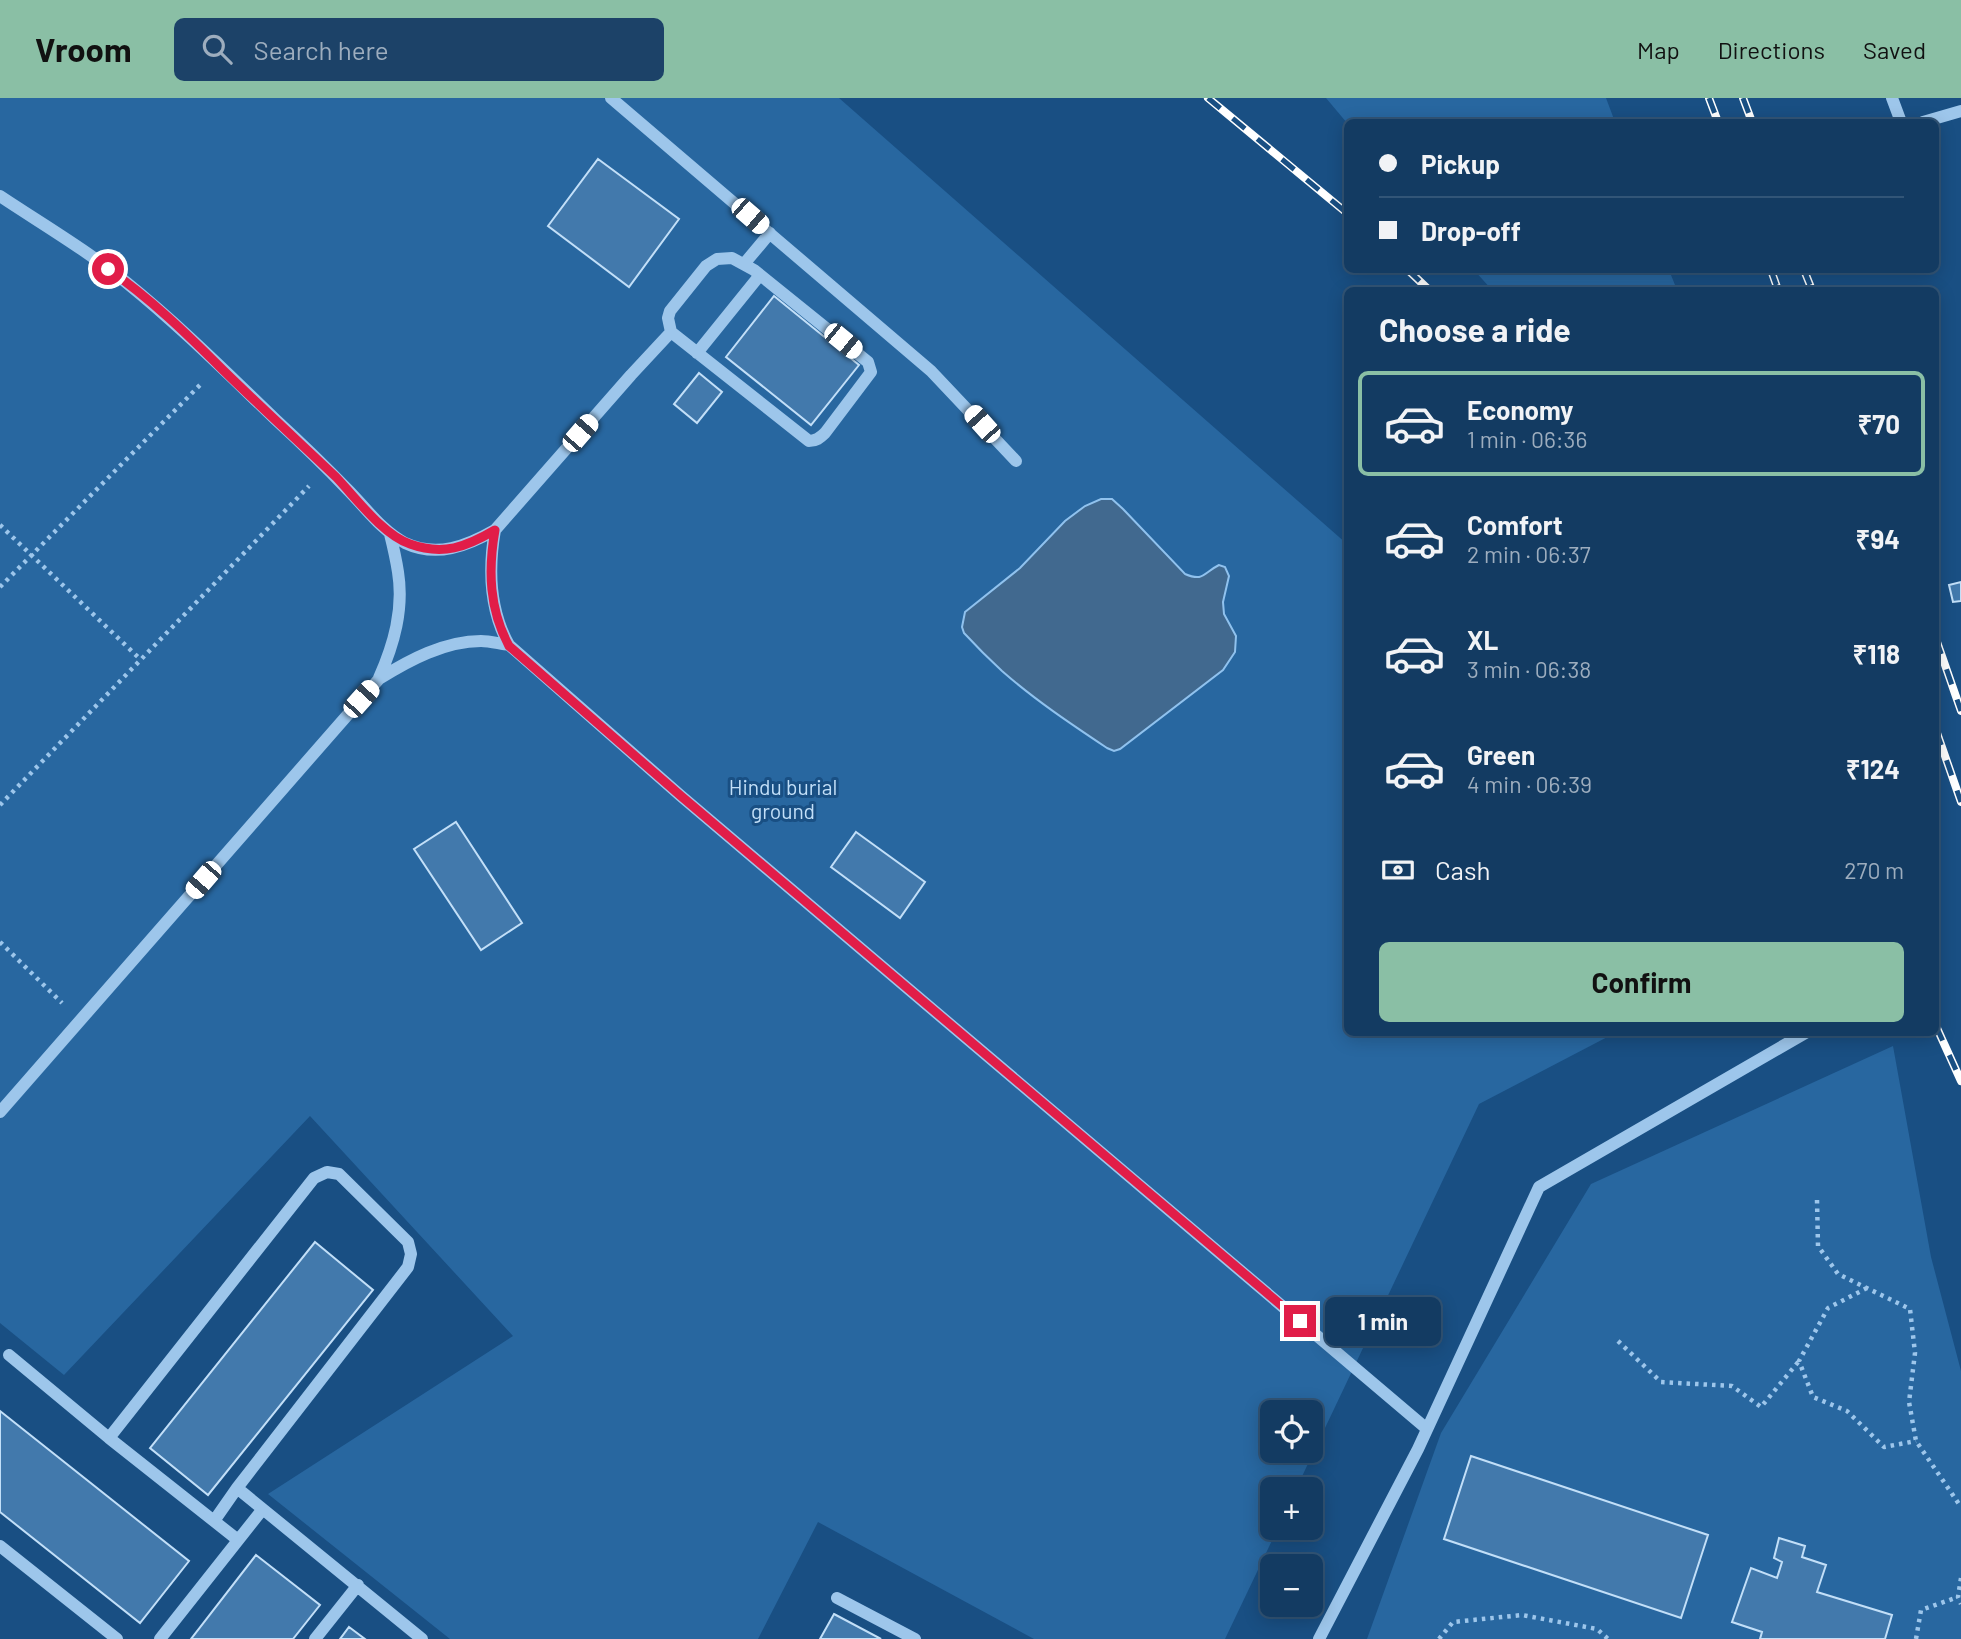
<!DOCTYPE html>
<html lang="en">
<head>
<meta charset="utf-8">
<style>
  :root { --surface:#133b62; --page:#1c4268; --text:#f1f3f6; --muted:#9dadbe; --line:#325577; --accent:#8abfa5 }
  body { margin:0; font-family:Barlow,sans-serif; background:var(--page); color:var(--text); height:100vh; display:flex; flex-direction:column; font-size:26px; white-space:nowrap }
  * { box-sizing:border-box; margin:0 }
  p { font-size:23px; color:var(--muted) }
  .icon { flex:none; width:38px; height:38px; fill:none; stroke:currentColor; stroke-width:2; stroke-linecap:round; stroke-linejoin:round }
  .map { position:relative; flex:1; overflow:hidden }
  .panel { position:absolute; left:1344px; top:189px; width:595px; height:749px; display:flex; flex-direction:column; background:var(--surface); border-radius:10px; box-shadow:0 4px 18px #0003,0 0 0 2px var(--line) }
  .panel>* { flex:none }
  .top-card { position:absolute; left:1344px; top:21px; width:595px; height:154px; border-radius:10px; box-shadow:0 4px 18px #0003,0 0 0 2px var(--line); display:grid; align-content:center; height:154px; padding:0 35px; background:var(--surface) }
  .buttons { position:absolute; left:1260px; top:1302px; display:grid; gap:14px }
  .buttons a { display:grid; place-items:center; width:63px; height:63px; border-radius:10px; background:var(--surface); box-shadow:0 4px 18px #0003,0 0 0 2px var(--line); font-size:35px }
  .end { position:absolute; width:32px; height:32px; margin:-16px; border:9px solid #e11d48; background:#fff; box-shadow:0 0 0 4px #fff }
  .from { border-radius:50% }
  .bubble { position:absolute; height:49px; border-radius:10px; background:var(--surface); box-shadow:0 4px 18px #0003,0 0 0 2px var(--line); font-size:23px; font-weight:700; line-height:49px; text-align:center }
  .car { position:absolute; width:21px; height:42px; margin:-21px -10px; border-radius:9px; box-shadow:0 0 5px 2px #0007; background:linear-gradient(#fff 24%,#345 0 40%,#fff 0 76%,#345 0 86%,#fff 0) }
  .top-card b { display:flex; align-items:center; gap:24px; height:66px; font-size:26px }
  .top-card b+b { border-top:2px solid var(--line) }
  .top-card i { width:18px; height:18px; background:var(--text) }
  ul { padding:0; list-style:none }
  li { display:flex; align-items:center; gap:21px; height:105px; margin:0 14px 10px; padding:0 21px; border:4px solid transparent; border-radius:10px }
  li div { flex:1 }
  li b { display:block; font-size:26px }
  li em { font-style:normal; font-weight:700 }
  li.current { border-color:var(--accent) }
  li>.icon { width:63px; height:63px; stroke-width:1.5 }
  h2 { padding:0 35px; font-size:32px; line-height:84px }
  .pay { display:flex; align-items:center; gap:18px; height:77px; padding:0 35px; font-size:26px }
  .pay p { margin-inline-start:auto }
  .cta { display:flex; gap:14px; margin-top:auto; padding:14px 35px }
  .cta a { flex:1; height:80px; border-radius:10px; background:var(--accent); color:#111; font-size:28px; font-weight:700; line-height:80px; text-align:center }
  header { display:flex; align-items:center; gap:42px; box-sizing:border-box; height:98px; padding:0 35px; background:var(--accent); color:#111 }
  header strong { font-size:33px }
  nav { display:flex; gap:38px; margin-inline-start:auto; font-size:24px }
  .search { width:490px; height:63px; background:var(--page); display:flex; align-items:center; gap:18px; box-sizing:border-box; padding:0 24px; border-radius:10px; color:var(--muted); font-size:26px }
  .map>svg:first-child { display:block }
  .green { fill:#2867a0; fill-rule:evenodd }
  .water { fill:#41698f; stroke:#90c2ee; stroke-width:2 }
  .building { fill:#4279ac; stroke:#c2dff8; stroke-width:2 }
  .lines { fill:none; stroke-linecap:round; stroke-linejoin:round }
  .path { stroke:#9dc6eb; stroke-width:4.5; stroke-dasharray:3.5 5; stroke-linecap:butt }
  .minor { stroke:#9dc6eb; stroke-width:12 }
  .rail-casing { stroke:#fff; stroke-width:8 }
  .rail { stroke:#194f83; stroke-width:5; stroke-dasharray:16; stroke-linecap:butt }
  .route { stroke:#e11d48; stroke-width:9 }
  .labels { text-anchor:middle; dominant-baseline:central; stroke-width:6; stroke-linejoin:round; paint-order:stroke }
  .park-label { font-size:21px; fill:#c2dff8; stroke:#194f83 }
</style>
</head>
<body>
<header>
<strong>Vroom</strong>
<div class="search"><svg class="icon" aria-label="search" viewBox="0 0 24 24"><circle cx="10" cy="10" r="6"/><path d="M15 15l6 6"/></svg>Search here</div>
<nav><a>Map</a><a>Directions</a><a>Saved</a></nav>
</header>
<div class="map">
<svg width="1961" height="1541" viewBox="0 0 1961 1541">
  <rect width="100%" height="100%" fill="#194f83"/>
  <path class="green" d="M0,0H839L1347,446L1348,934L1615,935L1479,1006L1296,1391H1272V1430H1278L1225,1541H1034L818,1424L758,1541H450L268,1396L513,1238L310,1018L64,1277L0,1225ZM1272,1314H1311V1353H1272Z
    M1326,0H1606L1615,24L1347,25Z
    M1474,172H1669L1677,192H1492Z
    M1893,948L1931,1159L1961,1273V1541H1367L1441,1335L1591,1086Z"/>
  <path class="water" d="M1101,401H1112L1123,411L1185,476C1204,484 1203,475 1219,467L1225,469L1229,478L1223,504L1224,516L1236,538L1235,554L1223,572L1120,651L1114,653L1107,650C1071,626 1035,602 1002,573C989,561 976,548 964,535L962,529L965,514L1020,470L1065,423L1085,408Z"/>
  <path class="building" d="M598,61L679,121L629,189L548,128Z
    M774,198L859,267L811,327L726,259Z
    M699,275L722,294L697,325L674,306Z
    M1961,484V503L1953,504L1949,487Z
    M456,724L522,825L481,852L414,751Z
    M856,734L925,784L900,820L831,769Z
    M315,1144L373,1192L208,1397L150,1350Z
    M0,1313L189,1463L140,1525L0,1414Z
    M1471,1358L1708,1437L1681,1520L1444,1441Z
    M1779,1440L1805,1448L1802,1459L1826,1467L1817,1494L1892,1517L1885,1541H1760L1762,1534L1732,1524L1751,1470L1777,1480L1782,1464L1774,1460Z
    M256,1457L320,1507L293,1541H191Z
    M834,1516L881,1541H820Z
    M349,1529L365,1541H340Z"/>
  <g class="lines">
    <path class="path" d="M0,427L141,562
      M0,489L201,286
      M0,707L309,388
      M0,844L62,905
      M1817,1102L1818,1148L1838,1176L1910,1211L1915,1255L1909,1304L1916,1343L1961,1409
      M1867,1190L1828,1210L1799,1263L1813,1299L1847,1313L1884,1349L1916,1343
      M1618,1243L1661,1284L1732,1288L1761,1309L1799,1263
      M1961,1480L1958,1499L1961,1506
      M1439,1541L1453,1524L1522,1517L1597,1531L1608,1541
      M1916,1541L1921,1512L1958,1499"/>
    <path class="minor" d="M611,0L931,273L1016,363
      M1892,0L1901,24
      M1923,24L1961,13
      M0,98C42,126 88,153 127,185C179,227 227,275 275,321C300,344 324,367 347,391C366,410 382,433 405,445C437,460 467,448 495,432L631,277L671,234L668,220L670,213L706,168L717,161L732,160L754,172L868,264L871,274L825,335C820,340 816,343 809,343L671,234
      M744,166L770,135
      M697,255L760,177
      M495,432C488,472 489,511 509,547L681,698L1427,1331
      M379,580C394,546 404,511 398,474C396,461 393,448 390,436
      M0,1014L379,581C409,562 445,543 481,543C490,543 500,546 509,547
      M9,1257L109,1340L238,1442
      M109,1340L314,1080L327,1074L339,1076L408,1144L411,1156L408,1169L237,1390L214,1423
      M237,1390L422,1541
      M0,1448L117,1541
      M837,1500L915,1541
      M160,1541L262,1412
      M315,1541L358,1487
      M1319,1541L1418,1351L1539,1089L1807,934"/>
    <defs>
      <path id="rail" d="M1208,0L1348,116
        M1709,0L1718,24
        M1743,0L1752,24
        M1408,172L1429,192
        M1771,172L1778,192
        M1804,172L1812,192
        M1936,541L1961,613
        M1936,632L1961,704
        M1936,928L1961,983"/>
    </defs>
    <use href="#rail" class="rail-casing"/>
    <use href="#rail" class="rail"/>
  </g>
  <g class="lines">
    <path class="route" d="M108,171C150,200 188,237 224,273C261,309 299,344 336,379C356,400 383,437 410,446C443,458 466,449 495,432C488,472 489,511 509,548L681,698L1300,1223"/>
  </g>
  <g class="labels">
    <g class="park-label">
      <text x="783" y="688">Hindu burial<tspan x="783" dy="24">ground</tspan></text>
    </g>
  </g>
</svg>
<div class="buttons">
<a><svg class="icon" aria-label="locate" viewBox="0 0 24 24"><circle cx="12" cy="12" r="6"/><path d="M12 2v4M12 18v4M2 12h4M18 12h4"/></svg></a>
<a>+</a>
<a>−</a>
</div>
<i class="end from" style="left:108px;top:171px"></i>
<i class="end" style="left:1300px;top:1223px"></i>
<div class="bubble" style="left:1325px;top:1199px;width:116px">1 min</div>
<i class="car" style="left:750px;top:118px;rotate:131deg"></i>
<i class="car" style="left:843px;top:243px;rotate:129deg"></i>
<i class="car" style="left:982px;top:326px;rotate:318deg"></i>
<i class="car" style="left:580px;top:335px;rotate:41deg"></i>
<i class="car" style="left:361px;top:601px;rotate:42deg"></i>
<i class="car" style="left:203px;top:782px;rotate:221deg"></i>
<div class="top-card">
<b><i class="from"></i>Pickup</b>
<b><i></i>Drop-off</b>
</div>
<section class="panel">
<h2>Choose a ride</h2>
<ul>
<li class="current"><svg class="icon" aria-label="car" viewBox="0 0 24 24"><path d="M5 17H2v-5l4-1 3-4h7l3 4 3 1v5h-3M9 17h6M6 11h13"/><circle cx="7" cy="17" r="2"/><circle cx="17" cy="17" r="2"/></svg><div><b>Economy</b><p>1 min · 06:36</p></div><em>₹70</em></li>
<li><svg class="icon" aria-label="car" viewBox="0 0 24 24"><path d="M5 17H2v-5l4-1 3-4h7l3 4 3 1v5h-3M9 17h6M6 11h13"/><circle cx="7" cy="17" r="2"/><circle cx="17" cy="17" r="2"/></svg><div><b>Comfort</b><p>2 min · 06:37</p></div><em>₹94</em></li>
<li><svg class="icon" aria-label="car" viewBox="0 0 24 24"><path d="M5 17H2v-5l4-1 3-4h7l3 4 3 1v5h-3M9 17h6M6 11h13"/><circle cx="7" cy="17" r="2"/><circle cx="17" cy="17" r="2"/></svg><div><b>XL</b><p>3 min · 06:38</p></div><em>₹118</em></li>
<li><svg class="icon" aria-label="car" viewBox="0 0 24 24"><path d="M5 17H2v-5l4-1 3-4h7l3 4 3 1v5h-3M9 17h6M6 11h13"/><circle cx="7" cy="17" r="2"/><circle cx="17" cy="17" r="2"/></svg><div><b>Green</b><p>4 min · 06:39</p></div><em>₹124</em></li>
</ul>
<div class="pay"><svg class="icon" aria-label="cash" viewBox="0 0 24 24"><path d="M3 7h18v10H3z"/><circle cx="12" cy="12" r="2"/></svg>Cash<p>270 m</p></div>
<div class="cta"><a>Confirm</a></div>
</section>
</div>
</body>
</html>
